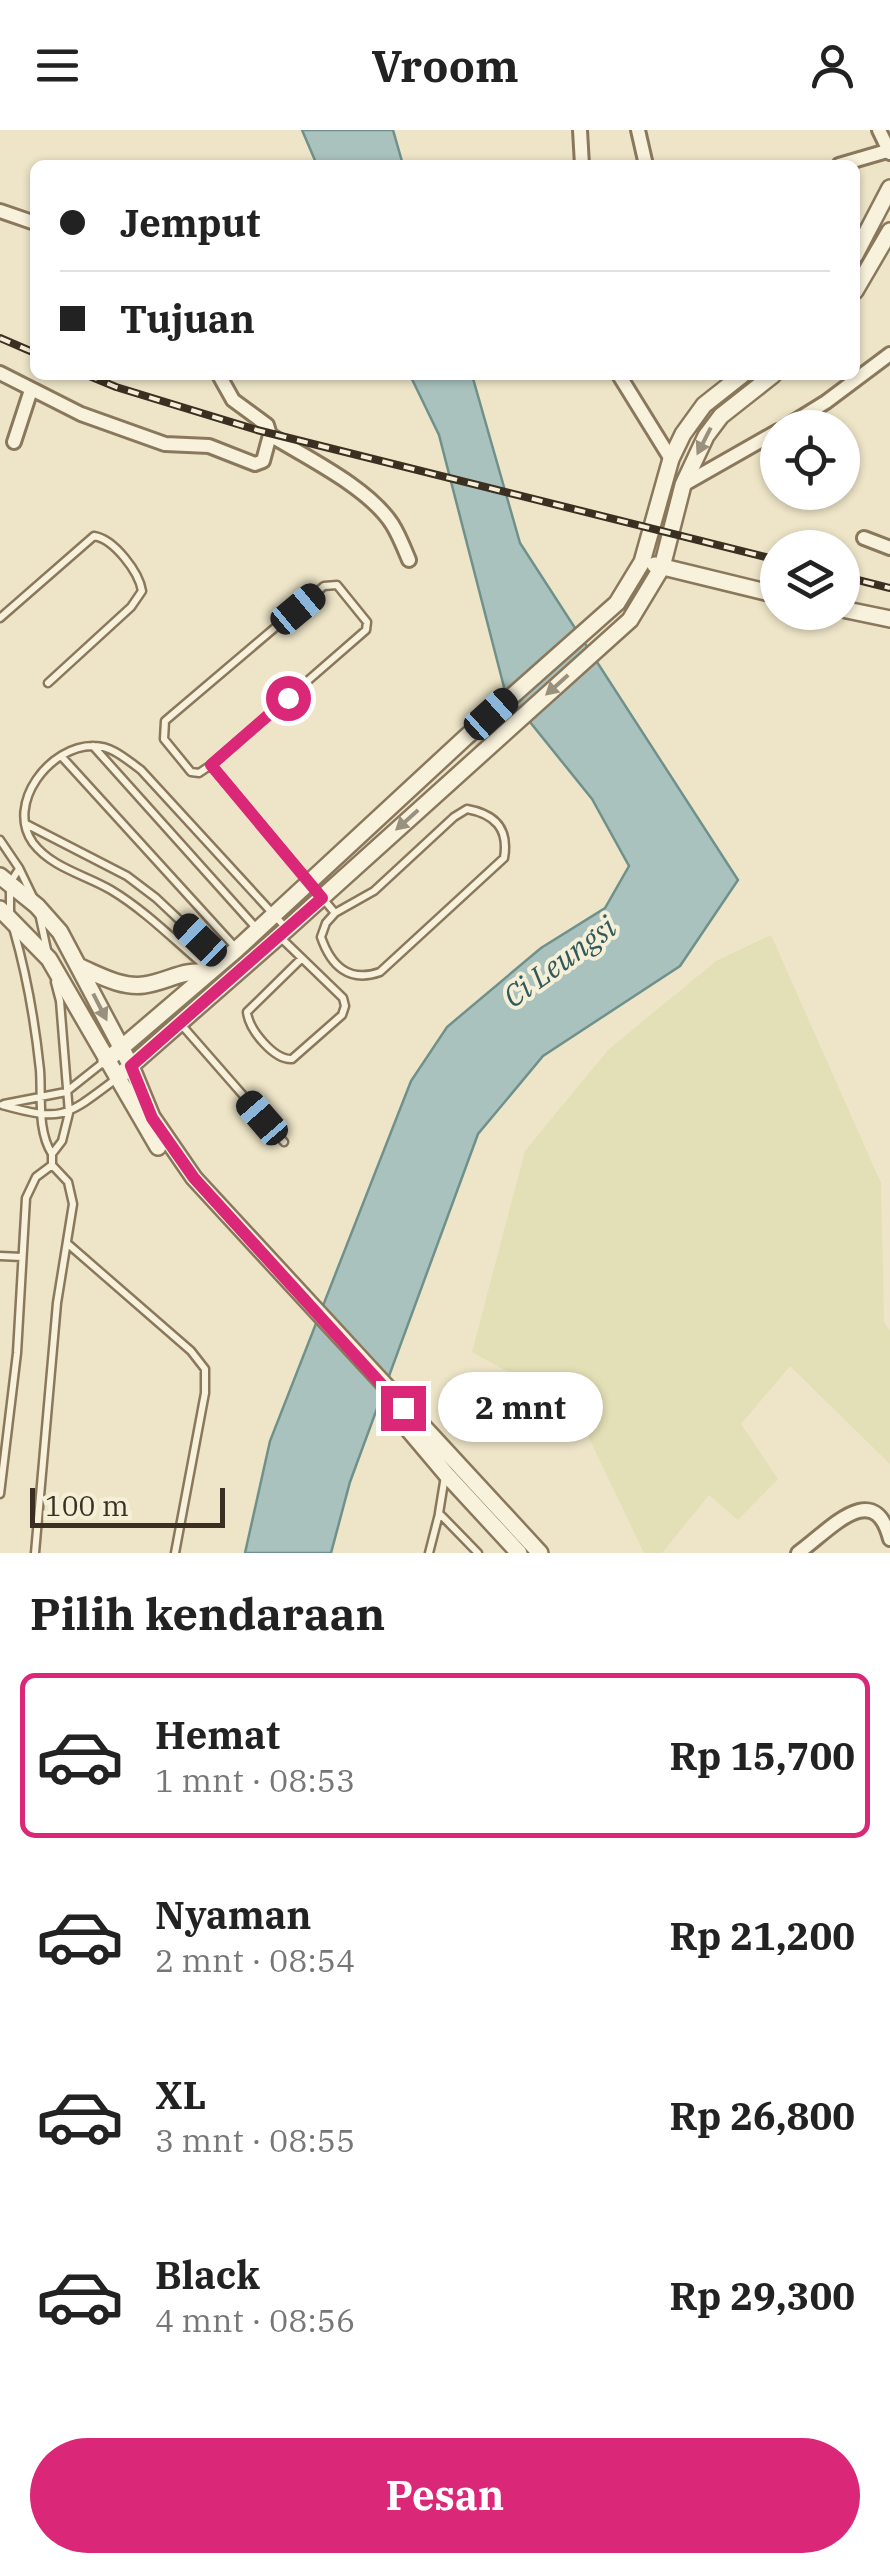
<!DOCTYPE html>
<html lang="id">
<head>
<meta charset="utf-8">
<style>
  :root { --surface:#fff; --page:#f2f2f2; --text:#222; --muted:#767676; --line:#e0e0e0; --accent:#db2777 }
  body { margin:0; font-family:"IBM Plex Serif",serif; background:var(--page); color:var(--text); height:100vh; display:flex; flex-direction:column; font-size:38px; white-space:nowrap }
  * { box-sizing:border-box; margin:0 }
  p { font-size:32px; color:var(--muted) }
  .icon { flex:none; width:55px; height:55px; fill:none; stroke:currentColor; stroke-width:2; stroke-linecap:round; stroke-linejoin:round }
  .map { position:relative; height:1423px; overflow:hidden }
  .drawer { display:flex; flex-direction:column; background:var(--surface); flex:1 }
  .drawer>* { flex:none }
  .banner { position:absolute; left:30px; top:30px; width:830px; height:220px; border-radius:15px; box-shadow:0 2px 8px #0004; display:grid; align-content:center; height:220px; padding:0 30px; background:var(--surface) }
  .tools { position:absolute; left:760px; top:280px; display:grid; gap:20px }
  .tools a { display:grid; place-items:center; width:100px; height:100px; border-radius:50%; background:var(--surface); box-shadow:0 2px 8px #0004; font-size:50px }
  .scale { position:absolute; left:30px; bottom:25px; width:195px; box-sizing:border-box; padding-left:10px; border:5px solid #3b2f21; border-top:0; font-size:28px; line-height:35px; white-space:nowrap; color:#3b2f21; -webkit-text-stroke:8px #f5efd8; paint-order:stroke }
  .end { position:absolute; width:45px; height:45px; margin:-22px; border:12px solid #db2777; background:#fff; box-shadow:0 0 0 5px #fff }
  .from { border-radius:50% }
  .bubble { position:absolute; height:70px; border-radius:35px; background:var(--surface); box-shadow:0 2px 8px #0004; font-size:32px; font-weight:800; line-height:70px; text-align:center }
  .car { position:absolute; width:30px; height:60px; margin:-30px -15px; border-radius:12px; box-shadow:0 0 8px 2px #0007; background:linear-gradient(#222 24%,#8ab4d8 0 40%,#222 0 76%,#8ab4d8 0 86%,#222 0) }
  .banner b { display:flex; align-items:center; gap:35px; height:95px; font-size:38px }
  .banner b+b { border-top:2px solid var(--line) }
  .banner i { width:25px; height:25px; background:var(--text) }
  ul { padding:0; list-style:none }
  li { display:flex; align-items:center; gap:30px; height:165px; margin:0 20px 15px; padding:0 10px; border:5px solid transparent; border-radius:15px }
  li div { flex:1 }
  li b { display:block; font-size:38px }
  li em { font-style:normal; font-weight:800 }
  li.current { border-color:var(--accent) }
  li>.icon { width:90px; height:90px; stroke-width:1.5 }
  h2 { padding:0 30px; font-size:45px; line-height:120px }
  .cta { display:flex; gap:20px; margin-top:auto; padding:20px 30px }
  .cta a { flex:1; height:115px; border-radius:60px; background:var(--accent); color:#fff; font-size:40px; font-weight:800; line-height:115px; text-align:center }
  header { display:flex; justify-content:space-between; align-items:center; height:130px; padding:0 30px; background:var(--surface); font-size:45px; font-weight:800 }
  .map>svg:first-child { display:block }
  .farmland { fill:#e3dfb6 }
  .water { fill:#a9c2bd; stroke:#70918b; stroke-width:2.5 }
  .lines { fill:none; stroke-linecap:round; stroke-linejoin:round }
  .service-casing { stroke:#8a785d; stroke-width:11 }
  .minor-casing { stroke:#8a785d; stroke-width:18 }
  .tertiary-casing { stroke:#8a785d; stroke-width:20 }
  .service { stroke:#f8f2dc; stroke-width:6 }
  .minor { stroke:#f8f2dc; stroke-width:12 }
  .tertiary { stroke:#f8f2dc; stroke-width:15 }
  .rail-casing { stroke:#3b2f21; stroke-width:8 }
  .rail { stroke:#f5efd8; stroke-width:4; stroke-dasharray:11; stroke-linecap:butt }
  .oneway { fill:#9a907e }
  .route { stroke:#db2777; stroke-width:12 }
  .labels { text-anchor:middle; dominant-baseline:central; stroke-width:8; stroke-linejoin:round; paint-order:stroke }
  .water-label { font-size:30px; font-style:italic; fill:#30595a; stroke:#f5efd8 }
</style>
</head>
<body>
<header><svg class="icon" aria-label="menu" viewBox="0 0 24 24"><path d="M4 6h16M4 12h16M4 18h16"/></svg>Vroom<svg class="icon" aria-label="person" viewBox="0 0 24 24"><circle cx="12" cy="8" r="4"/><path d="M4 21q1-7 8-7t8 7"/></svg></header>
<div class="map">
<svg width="890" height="1423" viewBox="0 0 890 1423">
  <rect width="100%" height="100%" fill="#eee5c8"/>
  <path class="farmland" d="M771,805L881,1053L884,1192L890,1201V1334L790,1236L741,1294L778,1349L738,1390L709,1365L662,1423H644L575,1279L472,1222L525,1021L608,920L716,831Z"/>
  <path class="water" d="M302,0H393L403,35H317Z
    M410,245H472L520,413L738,750L680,836L543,926L478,1004L350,1352L331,1423H245L270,1311L411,951L447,897L541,818L605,778L629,736L592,669L505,561L439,305Z"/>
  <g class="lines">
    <defs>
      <path id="service" d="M0,488L94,406C114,409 139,442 142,461L131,477L48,553
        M93,616L258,800
        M62,627L236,818
        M211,635L199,643L191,642L164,609L165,591L324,456L337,455L367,492L366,500L211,635L335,783
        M467,679C495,684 509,699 504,728L380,842C349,853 331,836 321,807L326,793L335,783L374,761L454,687Z
        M26,694L127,746L156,768L223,831
        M0,710L19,738L33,767
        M39,783L47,820
        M10,784V753L19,739
        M14,801C27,846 35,893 40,940C42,968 37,1000 52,1024
        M280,807L343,868L345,876L342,885L292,929C274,930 249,900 247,882L301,829
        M206,837C176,812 146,781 111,760C86,745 52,738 33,713C5,674 50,615 94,616C113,616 127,630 141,640L287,799
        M179,892L284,1012
        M4,974L66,962L105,931
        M2,975C64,992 65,987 116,949
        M68,1114L191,1221L205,1239V1263L175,1423
        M0,1126L22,1127
        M445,1346L439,1383L478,1423
        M0,1364L17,1223L26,1068L36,1047L52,1035V1024L62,1011L69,983L60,871L55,852
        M35,1423L57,1173L73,1074L68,1052L52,1035
        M429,1423L439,1384"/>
      <path id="minor" d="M580,0L582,35
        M638,0L646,35
        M879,0L890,23
        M839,35L887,21
        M0,81L35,93
        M0,243L81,284L165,314L209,316L255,334L263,331L270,305C307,328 368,357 392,394C399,405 404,418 409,430
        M219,245L233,270L267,295L270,305
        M619,245L671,329
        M784,298L826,272L890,224
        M14,312L31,260
        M683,355L778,301
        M864,408L890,418
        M798,1423C829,1401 874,1347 890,1409"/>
      <path id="tertiary" d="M855,125L890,58
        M855,161L890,101
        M655,435L778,465
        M842,479L890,489
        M0,746L37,776L60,802L131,936L152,987L194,1048L540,1423
        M0,779L49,829L158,1017
        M80,837C99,845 121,858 144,855C167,852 185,838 208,843
        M106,931L237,819L466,607L617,473L642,432L671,329L683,304L704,275L742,245
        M117,948L287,799L630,490L662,437L683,355L706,306L721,286L773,245
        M392,1280L446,1344L519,1423"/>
    </defs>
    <use href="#service" class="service-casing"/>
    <use href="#minor" class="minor-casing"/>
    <use href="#tertiary" class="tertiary-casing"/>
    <use href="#service" class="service"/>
    <use href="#minor" class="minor"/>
    <use href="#tertiary" class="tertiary"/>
    <defs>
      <path id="rail" d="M0,208L35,223
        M87,245L116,257L257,300L778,430
        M842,446L890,458"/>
    </defs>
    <use href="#rail" class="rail-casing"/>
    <use href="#rail" class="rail"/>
  </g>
  <defs><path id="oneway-solid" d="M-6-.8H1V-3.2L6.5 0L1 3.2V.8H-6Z" transform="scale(2.5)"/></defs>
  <g class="oneway">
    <use href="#oneway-solid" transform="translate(704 311) rotate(117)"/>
    <use href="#oneway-solid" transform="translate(557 555) rotate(138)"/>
    <use href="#oneway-solid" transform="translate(407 690) rotate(138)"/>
    <use href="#oneway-solid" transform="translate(100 877) rotate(63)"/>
  </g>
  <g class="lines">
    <path class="route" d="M288,568L211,635L322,768L131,936L152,988L194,1048L403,1278"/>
  </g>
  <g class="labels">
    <g class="water-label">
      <text transform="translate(559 831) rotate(-36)">Ci Leungsi</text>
    </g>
  </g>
</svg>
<div class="tools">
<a><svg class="icon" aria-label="locate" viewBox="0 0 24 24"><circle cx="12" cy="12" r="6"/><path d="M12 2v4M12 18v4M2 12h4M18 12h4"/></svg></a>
<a><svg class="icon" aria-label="layers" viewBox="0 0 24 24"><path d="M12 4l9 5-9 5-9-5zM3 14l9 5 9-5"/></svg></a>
</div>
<div class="scale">100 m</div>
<i class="end from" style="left:288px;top:568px"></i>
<i class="end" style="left:403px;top:1278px"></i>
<div class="bubble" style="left:438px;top:1242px;width:165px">2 mnt</div>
<i class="car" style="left:298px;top:479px;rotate:50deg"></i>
<i class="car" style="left:491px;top:584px;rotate:48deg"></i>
<i class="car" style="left:200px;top:810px;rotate:314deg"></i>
<i class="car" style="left:262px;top:988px;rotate:319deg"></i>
<div class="banner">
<b><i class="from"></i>Jemput</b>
<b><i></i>Tujuan</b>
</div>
</div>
<section class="drawer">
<h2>Pilih kendaraan</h2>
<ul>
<li class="current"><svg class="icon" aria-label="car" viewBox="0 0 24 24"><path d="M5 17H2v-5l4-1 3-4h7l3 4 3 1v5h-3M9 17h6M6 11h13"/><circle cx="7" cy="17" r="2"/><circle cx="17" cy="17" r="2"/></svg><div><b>Hemat</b><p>1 mnt · 08:53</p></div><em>Rp 15,700</em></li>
<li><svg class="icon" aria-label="car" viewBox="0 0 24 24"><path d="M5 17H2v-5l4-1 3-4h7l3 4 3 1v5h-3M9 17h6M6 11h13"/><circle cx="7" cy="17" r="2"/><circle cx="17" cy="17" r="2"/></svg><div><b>Nyaman</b><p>2 mnt · 08:54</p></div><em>Rp 21,200</em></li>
<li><svg class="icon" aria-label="car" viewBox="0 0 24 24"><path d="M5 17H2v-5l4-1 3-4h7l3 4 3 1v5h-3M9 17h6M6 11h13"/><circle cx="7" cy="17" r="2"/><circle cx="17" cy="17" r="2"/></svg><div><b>XL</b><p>3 mnt · 08:55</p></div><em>Rp 26,800</em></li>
<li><svg class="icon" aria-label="car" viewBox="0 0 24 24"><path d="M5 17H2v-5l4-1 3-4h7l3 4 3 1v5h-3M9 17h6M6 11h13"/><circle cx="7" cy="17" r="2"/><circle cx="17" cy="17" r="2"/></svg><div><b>Black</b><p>4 mnt · 08:56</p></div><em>Rp 29,300</em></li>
</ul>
<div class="cta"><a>Pesan</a></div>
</section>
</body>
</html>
